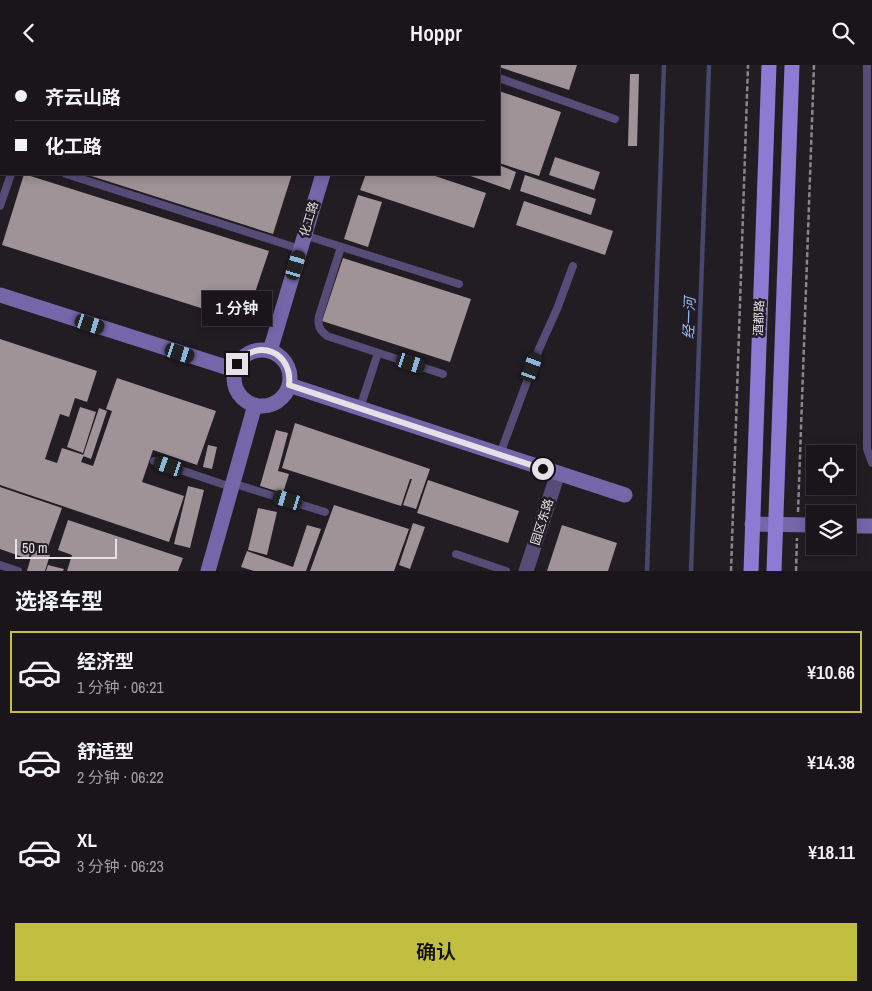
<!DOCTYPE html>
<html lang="zh">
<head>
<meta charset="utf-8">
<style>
  :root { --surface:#1a151a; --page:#272227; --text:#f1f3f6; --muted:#9f9fa2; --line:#383439; --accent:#c1be40 }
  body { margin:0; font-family:"Archivo Narrow","Noto Sans SC",sans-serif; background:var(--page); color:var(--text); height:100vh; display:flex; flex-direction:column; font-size:19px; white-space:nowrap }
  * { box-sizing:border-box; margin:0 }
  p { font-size:16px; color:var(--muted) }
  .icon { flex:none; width:28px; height:28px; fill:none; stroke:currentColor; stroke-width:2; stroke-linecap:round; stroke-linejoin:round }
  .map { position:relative; height:506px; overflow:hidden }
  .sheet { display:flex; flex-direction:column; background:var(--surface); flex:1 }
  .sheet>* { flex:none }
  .top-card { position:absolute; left:0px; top:0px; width:500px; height:110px; box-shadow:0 2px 12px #0003,0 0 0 1px var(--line); display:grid; align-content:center; height:110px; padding:0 15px; background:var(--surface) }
  .buttons { position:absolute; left:806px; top:380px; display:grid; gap:10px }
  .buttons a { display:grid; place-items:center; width:50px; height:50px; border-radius:0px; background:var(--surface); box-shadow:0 2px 12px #0003,0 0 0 1px var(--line); font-size:25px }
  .scale { position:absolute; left:15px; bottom:12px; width:102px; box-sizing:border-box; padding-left:5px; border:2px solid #e5e1e6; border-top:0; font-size:14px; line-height:18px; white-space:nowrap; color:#e5e1e6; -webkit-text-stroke:4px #221c23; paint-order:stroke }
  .end { position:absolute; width:22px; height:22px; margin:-11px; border:6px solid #e5e1e6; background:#111; box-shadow:0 0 0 2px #111 }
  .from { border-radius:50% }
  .bubble { position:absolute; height:35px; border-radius:0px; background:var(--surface); box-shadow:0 2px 12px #0003,0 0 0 1px var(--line); font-size:16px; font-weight:600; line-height:35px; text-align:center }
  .car { position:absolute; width:15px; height:30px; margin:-15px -8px; border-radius:6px; box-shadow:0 0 4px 1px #0007; background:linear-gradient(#222 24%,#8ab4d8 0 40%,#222 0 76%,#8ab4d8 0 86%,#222 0) }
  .top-card b { display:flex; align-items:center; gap:18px; height:48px; font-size:19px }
  .top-card b+b { border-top:1px solid var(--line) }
  .top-card i { width:12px; height:12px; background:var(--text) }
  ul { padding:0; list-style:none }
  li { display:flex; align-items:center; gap:15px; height:82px; margin:0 10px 8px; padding:0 5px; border:2px solid transparent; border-radius:0px }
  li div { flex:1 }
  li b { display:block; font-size:19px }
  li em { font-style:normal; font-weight:600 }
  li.selected { border-color:var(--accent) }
  li>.icon { width:45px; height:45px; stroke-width:1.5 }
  h2 { padding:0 15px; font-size:22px; line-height:60px }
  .action { display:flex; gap:10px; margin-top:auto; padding:10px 15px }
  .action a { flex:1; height:58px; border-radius:0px; background:var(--accent); color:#111; font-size:20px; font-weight:600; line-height:58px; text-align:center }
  header { display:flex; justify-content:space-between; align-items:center; height:65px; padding:0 15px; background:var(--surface); font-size:22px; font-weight:600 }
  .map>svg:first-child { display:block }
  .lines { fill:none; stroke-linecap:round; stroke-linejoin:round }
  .stream { stroke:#45486a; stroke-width:4.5 }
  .building { fill:#a09398 }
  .path { stroke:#8b868c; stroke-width:2.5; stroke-dasharray:5 2.5; stroke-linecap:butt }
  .lane { stroke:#554d78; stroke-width:8 }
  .street { stroke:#554d78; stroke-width:15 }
  .secondary { stroke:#7566aa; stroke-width:15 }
  .primary { stroke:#8d7ad2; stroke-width:15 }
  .route { stroke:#e5e1e6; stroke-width:6 }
  .labels { text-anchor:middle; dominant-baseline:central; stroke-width:5; stroke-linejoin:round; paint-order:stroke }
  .street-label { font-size:12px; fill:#e5e1e6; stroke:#221c23 }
  .water-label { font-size:14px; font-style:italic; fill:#9cbefe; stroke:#221c23 }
</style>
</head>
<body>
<header><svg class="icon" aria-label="back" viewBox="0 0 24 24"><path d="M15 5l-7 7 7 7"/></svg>Hoppr<svg class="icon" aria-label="search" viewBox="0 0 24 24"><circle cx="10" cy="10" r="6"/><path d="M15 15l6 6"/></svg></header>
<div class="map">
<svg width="872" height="506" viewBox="0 0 872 506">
  <rect width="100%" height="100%" fill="#221c23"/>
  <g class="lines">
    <path class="stream" d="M647,506L664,0
      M691,506L709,0"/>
  </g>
  <path class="building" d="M499,0H577L569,25L499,2Z
    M630,9H639L637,81H628Z
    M499,26L561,47L539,111L499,98Z
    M555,92L600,107L594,125L549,110Z
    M499,100L516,107L510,125L465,109H499Z
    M24,109L269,186L245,257L2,180Z
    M85,109H292L273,169Z
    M366,109H429L486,128L474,163L360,125Z
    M525,110L596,134L591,150L520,126Z
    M358,130L382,137L368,182L344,174Z
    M524,136L613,166L605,190L516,160Z
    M343,193L471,234L450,297L322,256Z
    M0,274L97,306L87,337L75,333L69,352L60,349L45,394L57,398L62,383L84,390L81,397L93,401L112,346L106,344L117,313L216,346L197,400L153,385L142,417L184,431L169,477L0,420Z
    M80,342L96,347L83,388L67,382Z
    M99,343L107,346L91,394L83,391Z
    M295,358L430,404L416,444L403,440L412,414H410L401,441L282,403Z
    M276,365L288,368L278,406L289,409L283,428L260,421Z
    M208,380L217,382L212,404L203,402Z
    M428,415L519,446L508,478L417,448Z
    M188,421L204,425L190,483L174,479Z
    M0,422L62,443L48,482L34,477L28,494L0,484Z
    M334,440L409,464L394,506H310Z
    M258,443L277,447L267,490L248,485Z
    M68,455L183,493L178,506H67L72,490L58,485Z
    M413,458L425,462L410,504L399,500Z
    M307,460L321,464L306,506H254L241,502L247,486L293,502Z
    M562,460L617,478L608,506H547Z
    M33,485L50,490L45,506H27Z
    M48,500L64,504L63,506H46Z"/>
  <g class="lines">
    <path class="path" d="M798,447L814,0
      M731,506L748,0
      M796,506L797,473"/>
    <path class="lane" d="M68,0L71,1
      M462,0L466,1
      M867,0V384L872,398
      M46,1V0
      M441,1L442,0
      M499,13L615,54
      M0,87L1,88
      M66,109L300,184
      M0,141L11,109
      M304,170L459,219
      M341,182L319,251C317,261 320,265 327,271L443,309
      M360,343L378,288
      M500,389L539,284L557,244L573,201
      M154,396L231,422
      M232,418L325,447
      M456,489L506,506
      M0,500L18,506"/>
    <path class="street" d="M526,506L558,408"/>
    <path class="secondary" d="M356,1L357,0
      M0,230L235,305
      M234 313a28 28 0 1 1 56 0a28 28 0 1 1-56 0Z
      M270,286L323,109
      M289,320L625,430
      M752,459L815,460
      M848,461H872
      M208,506L255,340"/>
    <path class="primary" d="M751,506L769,0
      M774,506L792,0"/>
  </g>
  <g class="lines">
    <path class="route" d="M237,299C257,272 293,287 289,320L543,404"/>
  </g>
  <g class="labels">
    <g class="street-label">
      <text transform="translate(309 154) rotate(-73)">化工路</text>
      <text transform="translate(759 253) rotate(-88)">酒都路</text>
      <text transform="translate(542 457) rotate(-72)">园区东路</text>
    </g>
    <g class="water-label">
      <text transform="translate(689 253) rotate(-88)">经一河</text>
    </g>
  </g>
</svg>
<div class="buttons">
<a><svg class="icon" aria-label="locate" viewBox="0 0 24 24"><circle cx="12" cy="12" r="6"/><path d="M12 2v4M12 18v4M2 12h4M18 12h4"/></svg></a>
<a><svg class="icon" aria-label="layers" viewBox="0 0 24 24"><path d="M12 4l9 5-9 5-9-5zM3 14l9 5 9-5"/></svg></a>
</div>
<div class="scale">50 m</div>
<i class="end from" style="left:543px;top:404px"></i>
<i class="end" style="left:237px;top:299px"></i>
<div class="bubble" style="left:202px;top:226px;width:70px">1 分钟</div>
<i class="car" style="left:296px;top:200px;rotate:17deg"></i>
<i class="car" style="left:90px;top:259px;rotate:108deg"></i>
<i class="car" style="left:180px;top:288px;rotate:108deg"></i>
<i class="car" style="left:411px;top:298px;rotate:108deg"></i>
<i class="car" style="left:532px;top:302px;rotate:20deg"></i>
<i class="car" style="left:169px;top:401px;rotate:289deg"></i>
<i class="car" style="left:288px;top:435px;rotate:287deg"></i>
<div class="top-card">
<b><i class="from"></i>齐云山路</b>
<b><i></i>化工路</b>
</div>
</div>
<section class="sheet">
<h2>选择车型</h2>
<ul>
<li class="selected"><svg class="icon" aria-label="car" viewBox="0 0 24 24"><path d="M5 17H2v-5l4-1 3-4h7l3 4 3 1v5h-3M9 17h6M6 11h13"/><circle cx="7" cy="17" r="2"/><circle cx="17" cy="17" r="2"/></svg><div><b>经济型</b><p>1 分钟 · 06:21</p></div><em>¥10.66</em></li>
<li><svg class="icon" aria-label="car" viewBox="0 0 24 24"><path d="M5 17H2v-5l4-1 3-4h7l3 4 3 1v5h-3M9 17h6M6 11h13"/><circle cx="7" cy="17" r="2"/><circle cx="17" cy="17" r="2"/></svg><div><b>舒适型</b><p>2 分钟 · 06:22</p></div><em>¥14.38</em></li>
<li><svg class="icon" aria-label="car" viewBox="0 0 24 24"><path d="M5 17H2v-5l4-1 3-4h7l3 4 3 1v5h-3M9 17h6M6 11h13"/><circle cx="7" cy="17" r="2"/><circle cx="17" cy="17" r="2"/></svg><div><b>XL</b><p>3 分钟 · 06:23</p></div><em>¥18.11</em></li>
</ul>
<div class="action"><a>确认</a></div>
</section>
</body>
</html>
